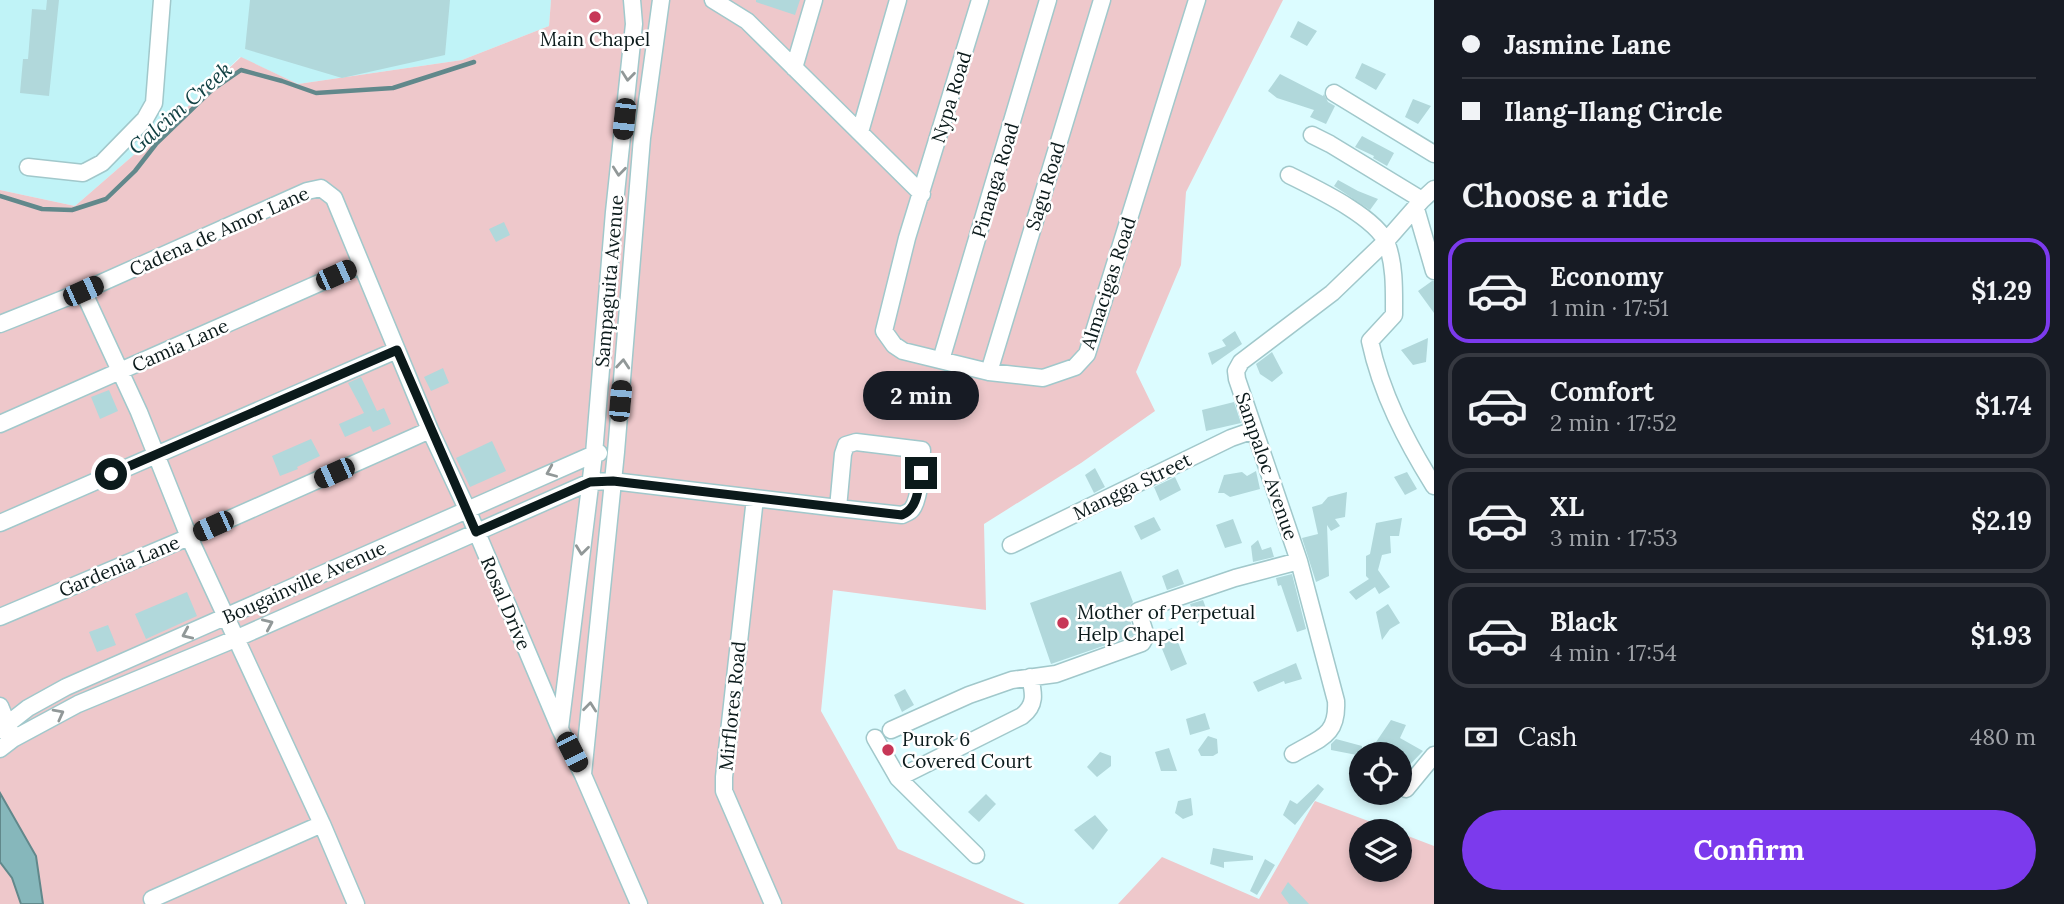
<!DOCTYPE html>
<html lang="en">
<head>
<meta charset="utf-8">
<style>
  :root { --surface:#171b24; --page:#242831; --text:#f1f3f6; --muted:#9ea1a6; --line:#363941; --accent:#7c3aed }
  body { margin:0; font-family:Lora,serif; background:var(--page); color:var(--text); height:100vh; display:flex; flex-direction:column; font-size:26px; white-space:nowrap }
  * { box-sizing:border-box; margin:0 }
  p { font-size:23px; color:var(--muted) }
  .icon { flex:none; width:38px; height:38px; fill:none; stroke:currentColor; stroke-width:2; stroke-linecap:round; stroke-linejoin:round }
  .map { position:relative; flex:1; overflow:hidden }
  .side { display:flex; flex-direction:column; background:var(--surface); width:630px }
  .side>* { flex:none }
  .banner { display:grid; align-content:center; height:154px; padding:0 28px; background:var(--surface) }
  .tools { position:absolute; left:1349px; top:742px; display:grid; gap:14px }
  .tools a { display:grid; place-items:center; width:63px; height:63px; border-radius:50%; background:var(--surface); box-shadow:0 4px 10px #0003; font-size:35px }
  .end { position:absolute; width:32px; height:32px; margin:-16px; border:9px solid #0b1a1b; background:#fff; box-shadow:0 0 0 4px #fff }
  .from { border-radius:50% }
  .bubble { position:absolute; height:49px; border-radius:24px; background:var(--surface); box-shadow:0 4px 10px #0003; font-size:23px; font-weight:700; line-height:49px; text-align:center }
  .car { position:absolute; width:21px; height:42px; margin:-21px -10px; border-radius:9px; box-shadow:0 0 5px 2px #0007; background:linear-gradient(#222 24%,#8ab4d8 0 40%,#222 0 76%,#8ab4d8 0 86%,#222 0) }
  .banner b { display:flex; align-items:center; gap:24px; height:66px; font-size:26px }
  .banner b+b { border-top:2px solid var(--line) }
  .banner i { width:18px; height:18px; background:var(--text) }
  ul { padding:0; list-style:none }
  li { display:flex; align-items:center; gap:21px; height:105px; margin:0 14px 10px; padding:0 14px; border:4px solid var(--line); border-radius:21px }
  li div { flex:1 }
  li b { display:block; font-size:26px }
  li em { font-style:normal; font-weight:700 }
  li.on { border-color:var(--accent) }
  li>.icon { width:63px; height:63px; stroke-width:1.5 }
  h2 { padding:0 28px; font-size:32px; line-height:84px }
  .pay { display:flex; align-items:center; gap:18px; height:77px; padding:0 28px; font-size:26px }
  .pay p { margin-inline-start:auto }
  .button { display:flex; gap:14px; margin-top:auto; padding:14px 28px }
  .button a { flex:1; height:80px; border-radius:42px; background:var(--accent); color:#fff; font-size:28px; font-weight:700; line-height:80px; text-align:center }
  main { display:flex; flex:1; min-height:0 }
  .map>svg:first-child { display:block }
  .built { fill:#c0f3f7 }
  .green { fill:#eec8cb }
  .water { fill:#86b7bb; stroke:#61888b; stroke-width:2 }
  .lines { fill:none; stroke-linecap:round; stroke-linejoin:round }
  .stream { stroke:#61888b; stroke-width:4.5 }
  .building { fill:#b1d8db }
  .minor-casing { stroke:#a1c8cb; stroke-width:19 }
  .minor { stroke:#fff; stroke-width:16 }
  .oneway { stroke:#919898 }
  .route { stroke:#0b1a1b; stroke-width:9 }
  .poi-dot { fill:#c73757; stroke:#fff; stroke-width:2.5 }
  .labels { text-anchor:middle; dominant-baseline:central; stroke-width:5; stroke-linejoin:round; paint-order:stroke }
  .poi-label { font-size:19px; fill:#0b1a1b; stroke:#fff; text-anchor:start }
  .street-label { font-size:19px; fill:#0b1a1b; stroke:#fff }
  .water-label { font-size:21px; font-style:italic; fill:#114043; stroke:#fff }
</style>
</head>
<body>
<main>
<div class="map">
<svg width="1434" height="904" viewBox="0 0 1434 904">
  <rect width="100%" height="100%" fill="#dcfcff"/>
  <path class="built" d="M0,0H551L549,26L462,60L298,84L240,57L166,127L75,206L0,190Z"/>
  <path class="green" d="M551,0H1283L1186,192L1181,265L1136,372L1155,411L1081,463L984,524L986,610L833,590L821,711L898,849L1025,904H0V190L75,206L166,127L241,57L298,84L462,60L549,26Z
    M1315,801L1395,831H1362V870H1400V833L1434,846V904H1118L1162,857L1259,899Z"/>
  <path class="water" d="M0,793L36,856L43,904H21L12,878L0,862Z"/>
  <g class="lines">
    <path class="stream" d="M0,196L42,209L72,210L106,199L135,171L156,144L212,90L241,70L282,81L316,93L393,88L474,62"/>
  </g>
  <path class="building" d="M47,0H59L49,96L20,93L23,59H28L32,9L46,10Z
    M250,0H450L445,55L342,78L245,49Z
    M756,0H800L795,15L756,2Z
    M1298,21L1317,31L1307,46L1290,37Z
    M1362,63L1386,74L1376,90L1355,78Z
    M1280,74L1323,96L1324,94L1328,102L1335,106L1326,124L1310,117L1314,110L1277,98L1268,91Z
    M1413,99L1431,106L1418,124L1405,117Z
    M1362,136L1394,153L1387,166L1373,158L1374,156L1355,147Z
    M1338,180L1358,191L1378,199L1370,210L1334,186Z
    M504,222L510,235L496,242L489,229Z
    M1432,281H1434V313L1418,291Z
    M1235,331L1242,344L1212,365L1208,353L1226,346L1222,340Z
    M1428,338L1426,362L1413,365L1401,350Z
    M1272,352L1283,373L1272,382L1260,374L1256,364Z
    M443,368L449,383L431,391L424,377Z
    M361,377L377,411L384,408L391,424L373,432L370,426L345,437L339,424L364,413L348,383Z
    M109,390L118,411L100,419L91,397Z
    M1234,402L1241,423L1206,431L1202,410Z
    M311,439L320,456L297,467L298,469L280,476L272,456Z
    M492,441L506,471L470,487L456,458Z
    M1095,468L1105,487L1094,493L1085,475Z
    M1256,471L1260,489L1230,497L1224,493H1218L1224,475L1242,472L1247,476Z
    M1407,472L1417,489L1405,495L1394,477Z
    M1175,477L1181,490L1160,501L1154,487Z
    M1347,492L1345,517L1335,519L1340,526L1331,531L1327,525L1329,576L1316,582L1302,538L1318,534L1312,507L1322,504L1328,497Z
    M1154,517L1161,530L1141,540L1134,526Z
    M1402,518L1399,536H1390L1391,553L1382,555L1378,570L1390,587L1379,594L1375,587L1356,600L1349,592L1369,579L1366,576V556L1370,554L1376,523Z
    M1233,519L1242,543L1225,548L1216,525Z
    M1258,540L1262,550L1271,547L1274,557L1253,562L1251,546Z
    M1178,569L1184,584L1167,590L1162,576Z
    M1121,571L1133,602L1128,608V614L1135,635L1051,664L1030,603Z
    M1292,574L1306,629L1297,632L1281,585L1278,586L1276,578Z
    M187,592L197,616L146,639L135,614Z
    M1203,600L1210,619L1197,623L1190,604Z
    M1388,604L1400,623L1390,629L1382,640L1376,612Z
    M108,625L116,645L97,652L89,632Z
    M1172,628L1187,664L1171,671L1156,634Z
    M1296,663L1302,679L1285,684L1284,681L1258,692L1253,682Z
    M905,689L914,705L902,712L894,695Z
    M1205,713L1210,729L1190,735L1186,719Z
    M1391,720L1406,725L1400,738L1423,751L1400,775V754H1383L1374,745Z
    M1208,736L1217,739L1218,753L1213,756H1201L1198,750Z
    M1336,739L1362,746V756L1331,750V744Z
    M1169,748L1177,771H1161L1155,752Z
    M1100,752L1111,756V766L1097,777L1087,767Z
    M1318,784L1324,789L1295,825L1283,815L1290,800L1297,804Z
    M986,794L996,804L979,822L968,812Z
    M1191,798L1193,815L1183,819L1175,813L1178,801Z
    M1095,815L1108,830L1093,850L1074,830Z
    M1213,848L1253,856V860L1224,862V868L1210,864Z
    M1265,859L1275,865L1257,895L1250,891Z
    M1288,882L1309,904H1289L1281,893Z"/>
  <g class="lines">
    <defs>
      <path id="minor" d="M713,0L747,21L922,194
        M980,0L907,238L884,331L894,345L903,351L989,372L1043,378L1075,367L1087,354L1197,0
        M794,68L814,0
        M1334,93L1434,154
        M860,132L898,0
        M1312,135L1330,144L1422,200
        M28,167L83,173L102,163L145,119L154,103L162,0
        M1289,175C1315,188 1377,217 1387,244C1395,266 1394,291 1394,315L1370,341C1381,393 1406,441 1434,486
        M1416,209L1434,271
        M83,291L139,412L189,537L322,824L356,904
        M0,324L83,291L307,191L321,188L334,198L430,430L467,509L560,729L583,775L639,904
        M941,360L1048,0
        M989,372L1102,0
        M0,424L360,265
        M856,442L922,450C922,463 920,499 912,509C910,512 906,513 902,515L838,508L843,454L846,445Z
        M755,498L724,777V791L773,904
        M0,523L397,350
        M1011,545L1231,438L1254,430
        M0,617L189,537L430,430
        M0,706L11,733
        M560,728L594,454L614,212L634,24L632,0
        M0,730L28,708L66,687L594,454L599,453
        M891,730L969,695L1012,680L1056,674L1142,643L1146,636L1138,611L1235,578L1299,561
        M875,738L898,778L976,855
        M0,749L13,739L78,704L235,639L590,482L613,481L838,508
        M1293,754C1320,738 1338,736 1336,701L1299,561L1237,379L1236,371L1241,362L1332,293L1386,241L1422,200L1434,189
        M583,774L616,452L642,138L661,0
        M898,778L1022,716C1036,705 1034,694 1030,677
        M1406,789L1434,755
        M152,899L322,824"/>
    </defs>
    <use href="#minor" class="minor-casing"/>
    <use href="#minor" class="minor"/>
  </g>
  <defs><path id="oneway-chevron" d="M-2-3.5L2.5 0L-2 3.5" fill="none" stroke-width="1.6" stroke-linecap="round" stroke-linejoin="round" transform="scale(1.75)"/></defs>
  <g class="oneway">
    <use href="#oneway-chevron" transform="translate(628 76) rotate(96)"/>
    <use href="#oneway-chevron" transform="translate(619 171) rotate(96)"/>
    <use href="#oneway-chevron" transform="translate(623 364) rotate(-85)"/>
    <use href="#oneway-chevron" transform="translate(551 472) rotate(157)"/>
    <use href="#oneway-chevron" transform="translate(582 550) rotate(97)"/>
    <use href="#oneway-chevron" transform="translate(268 624) rotate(-24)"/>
    <use href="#oneway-chevron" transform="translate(187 634) rotate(156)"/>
    <use href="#oneway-chevron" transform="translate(590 707) rotate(-84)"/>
    <use href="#oneway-chevron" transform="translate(59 714) rotate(-28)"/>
  </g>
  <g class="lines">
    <path class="route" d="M111,474L397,350L476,532L590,482L613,481L902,515C918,508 918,489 921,473"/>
  </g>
  <g class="poi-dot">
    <circle cx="595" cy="17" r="7"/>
    <circle cx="1063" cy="623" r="7"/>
    <circle cx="888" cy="750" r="7"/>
  </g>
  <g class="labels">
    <g class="poi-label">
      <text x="595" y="39" text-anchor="middle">Main Chapel</text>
      <text x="1077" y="612">Mother of Perpetual<tspan x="1077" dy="22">Help Chapel</tspan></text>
      <text x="902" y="739">Purok 6<tspan x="902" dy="22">Covered Court</tspan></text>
    </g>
    <g class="street-label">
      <text transform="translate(951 97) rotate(-73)">Nypa Road</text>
      <text transform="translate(995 180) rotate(-73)">Pinanga Road</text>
      <text transform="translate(1045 186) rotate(-73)">Sagu Road</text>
      <text transform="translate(219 231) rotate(-24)">Cadena de Amor Lane</text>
      <text transform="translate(609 281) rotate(-85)">Sampaguita Avenue</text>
      <text transform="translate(1108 283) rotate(-72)">Almacigas Road</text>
      <text transform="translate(180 345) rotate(-24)">Camia Lane</text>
      <text transform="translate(1267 466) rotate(71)">Sampaloc Avenue</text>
      <text transform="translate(1132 486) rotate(-26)">Mangga Street</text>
      <text transform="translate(119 566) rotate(-23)">Gardenia Lane</text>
      <text transform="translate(304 582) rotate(-24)">Bougainville Avenue</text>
      <text transform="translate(506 603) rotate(67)">Rosal Drive</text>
      <text transform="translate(732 706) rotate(-84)">Mirflores Road</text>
    </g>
    <g class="water-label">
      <text transform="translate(180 108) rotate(-41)">Galcim Creek</text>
    </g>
  </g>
</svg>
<div class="tools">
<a><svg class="icon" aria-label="locate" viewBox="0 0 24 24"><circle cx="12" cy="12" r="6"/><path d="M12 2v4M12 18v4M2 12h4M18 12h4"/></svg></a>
<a><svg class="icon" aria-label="layers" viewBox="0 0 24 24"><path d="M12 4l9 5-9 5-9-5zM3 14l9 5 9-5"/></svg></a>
</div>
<i class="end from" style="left:111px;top:474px"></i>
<i class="end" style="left:921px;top:473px"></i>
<div class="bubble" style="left:863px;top:371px;width:116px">2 min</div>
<i class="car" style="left:624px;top:119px;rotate:186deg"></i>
<i class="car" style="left:336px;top:275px;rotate:66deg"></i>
<i class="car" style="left:83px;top:291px;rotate:66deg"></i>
<i class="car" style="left:620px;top:401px;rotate:5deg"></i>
<i class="car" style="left:334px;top:473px;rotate:246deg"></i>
<i class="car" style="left:213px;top:526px;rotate:246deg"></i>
<i class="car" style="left:572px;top:752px;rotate:153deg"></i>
</div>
<section class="side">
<div class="banner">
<b><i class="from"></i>Jasmine Lane</b>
<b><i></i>Ilang-Ilang Circle</b>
</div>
<h2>Choose a ride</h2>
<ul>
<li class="on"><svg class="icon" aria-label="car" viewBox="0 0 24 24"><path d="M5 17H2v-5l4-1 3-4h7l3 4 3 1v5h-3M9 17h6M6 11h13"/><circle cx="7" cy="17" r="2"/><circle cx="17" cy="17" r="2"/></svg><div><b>Economy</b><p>1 min · 17:51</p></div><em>$1.29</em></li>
<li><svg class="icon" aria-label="car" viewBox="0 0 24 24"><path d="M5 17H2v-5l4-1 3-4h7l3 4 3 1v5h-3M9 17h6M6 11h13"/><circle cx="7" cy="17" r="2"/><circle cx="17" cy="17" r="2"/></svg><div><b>Comfort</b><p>2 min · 17:52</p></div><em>$1.74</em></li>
<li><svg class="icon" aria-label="car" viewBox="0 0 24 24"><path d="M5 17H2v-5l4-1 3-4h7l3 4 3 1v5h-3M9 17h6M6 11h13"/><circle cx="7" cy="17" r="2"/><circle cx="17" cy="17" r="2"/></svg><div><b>XL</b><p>3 min · 17:53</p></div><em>$2.19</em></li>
<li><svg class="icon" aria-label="car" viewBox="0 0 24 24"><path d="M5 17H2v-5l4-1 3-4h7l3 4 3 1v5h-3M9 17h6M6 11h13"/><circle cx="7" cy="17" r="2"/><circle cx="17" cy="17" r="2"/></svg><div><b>Black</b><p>4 min · 17:54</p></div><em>$1.93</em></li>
</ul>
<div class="pay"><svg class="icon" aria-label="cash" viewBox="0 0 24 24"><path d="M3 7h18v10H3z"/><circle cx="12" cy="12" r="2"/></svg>Cash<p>480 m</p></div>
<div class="button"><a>Confirm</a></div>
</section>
</main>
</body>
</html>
